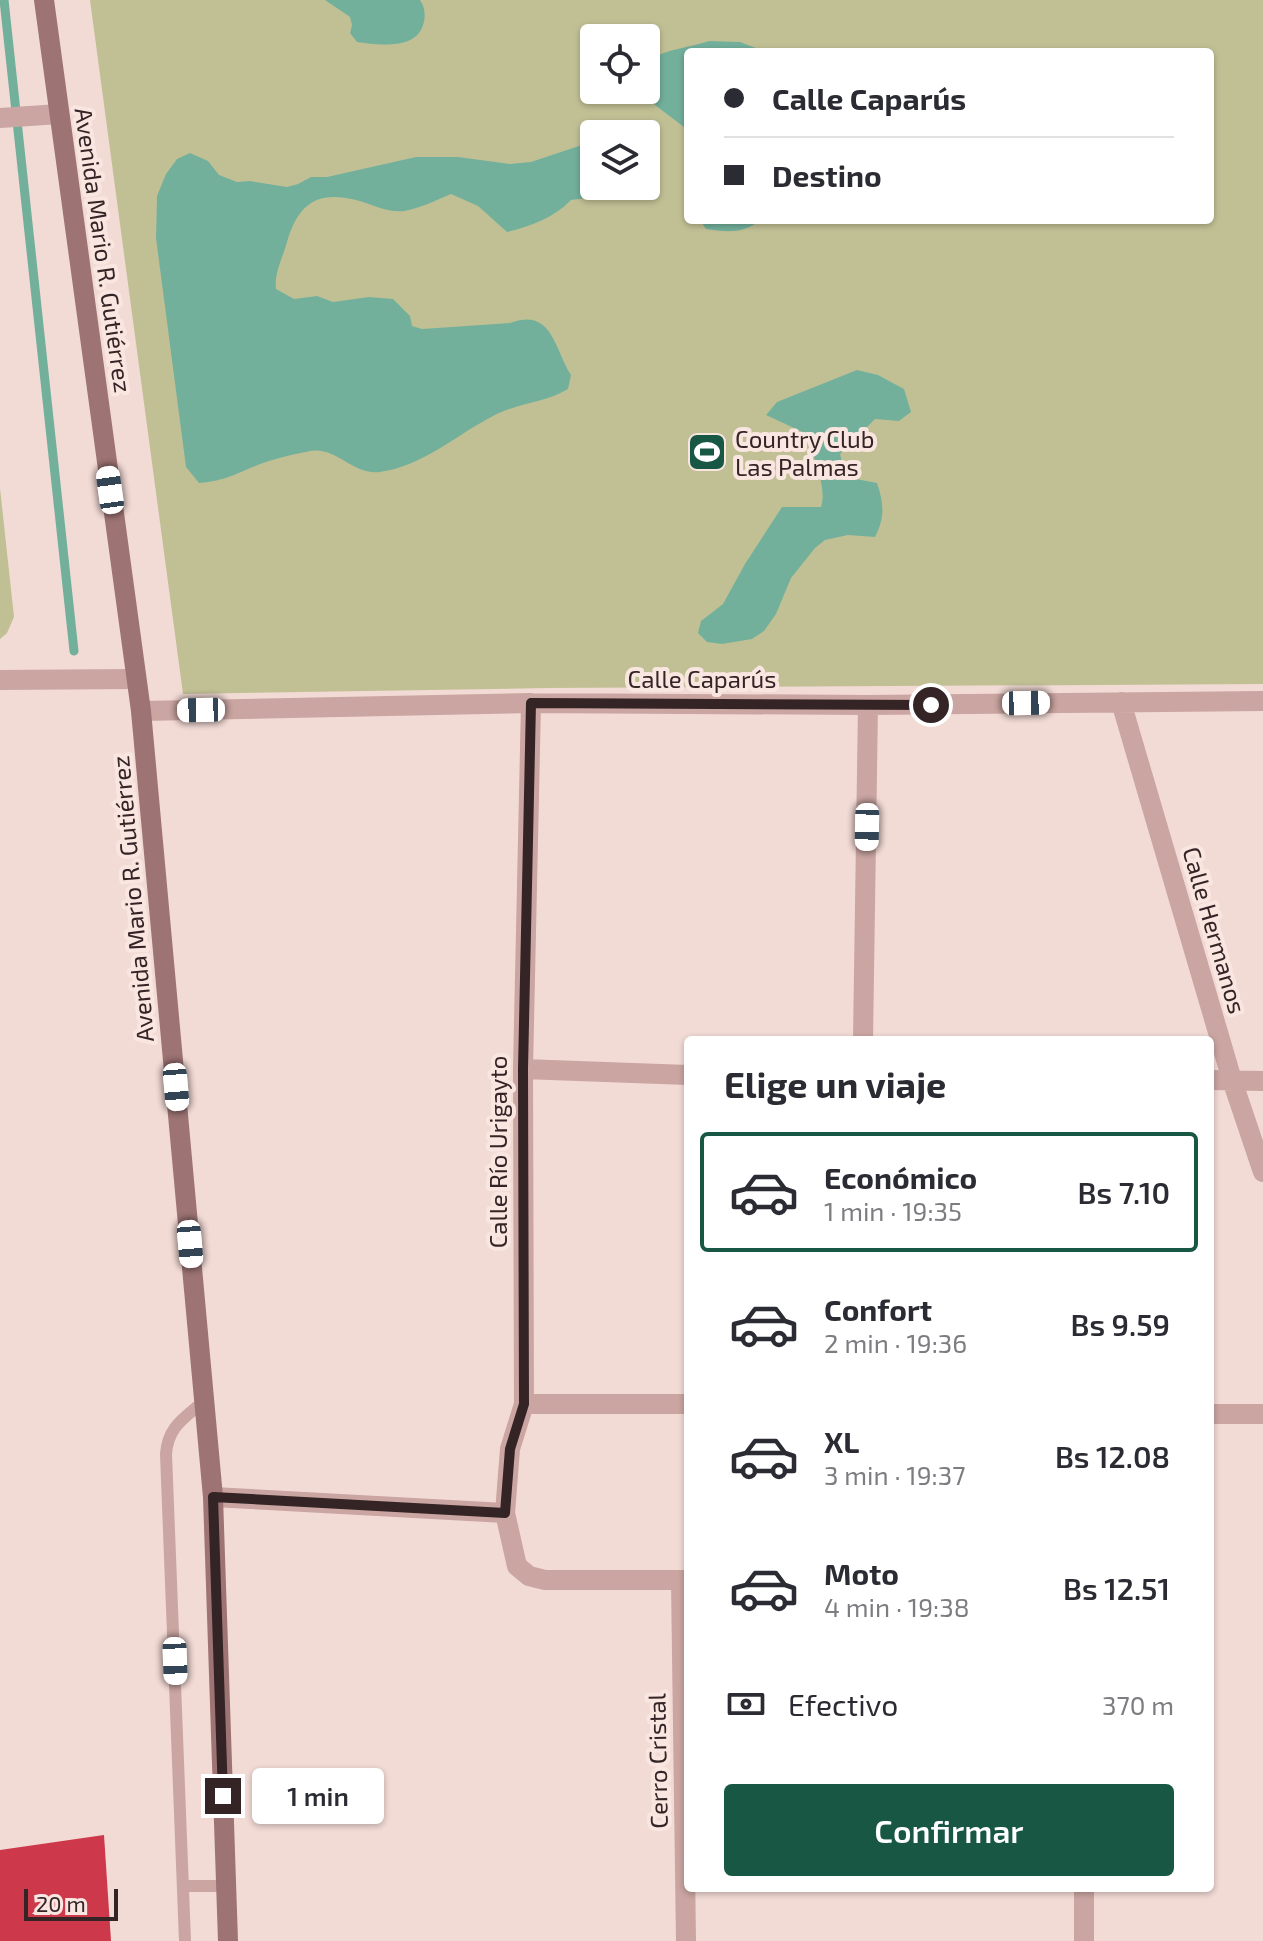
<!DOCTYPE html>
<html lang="es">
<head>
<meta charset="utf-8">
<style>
  :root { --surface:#fff; --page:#f7f7f7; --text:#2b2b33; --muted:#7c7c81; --line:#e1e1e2; --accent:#185744 }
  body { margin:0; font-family:"Exo 2",sans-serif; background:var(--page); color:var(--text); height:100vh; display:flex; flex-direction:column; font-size:30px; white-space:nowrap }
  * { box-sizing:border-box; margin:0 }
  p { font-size:26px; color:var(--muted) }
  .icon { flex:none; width:44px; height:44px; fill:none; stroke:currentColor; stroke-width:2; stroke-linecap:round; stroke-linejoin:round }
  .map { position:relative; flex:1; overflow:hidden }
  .drawer { position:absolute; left:684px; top:1036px; width:530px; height:856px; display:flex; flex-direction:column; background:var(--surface); border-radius:8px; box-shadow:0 2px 6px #0004 }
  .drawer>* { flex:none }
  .hud { position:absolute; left:684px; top:48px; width:530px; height:176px; border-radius:8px; box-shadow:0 2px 6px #0004; display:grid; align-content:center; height:176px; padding:0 40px; background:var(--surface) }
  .tools { position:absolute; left:580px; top:24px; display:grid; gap:16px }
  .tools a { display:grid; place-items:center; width:80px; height:80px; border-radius:8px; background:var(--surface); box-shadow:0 2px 6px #0004; font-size:40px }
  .scale { position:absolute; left:24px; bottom:20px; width:94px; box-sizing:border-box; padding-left:8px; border:4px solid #342425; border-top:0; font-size:22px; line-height:28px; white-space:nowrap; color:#342425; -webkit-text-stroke:6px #fae6e1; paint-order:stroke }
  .end { position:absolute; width:36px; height:36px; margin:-18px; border:10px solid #342425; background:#fff; box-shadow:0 0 0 4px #fff }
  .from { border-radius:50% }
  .bubble { position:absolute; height:56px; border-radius:8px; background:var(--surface); box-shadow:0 2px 6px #0004; font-size:26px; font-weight:600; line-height:56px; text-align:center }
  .car { position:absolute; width:24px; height:48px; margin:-24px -12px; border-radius:10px; box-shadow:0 0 6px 2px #0007; background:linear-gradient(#fff 24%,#345 0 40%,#fff 0 76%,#345 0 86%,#fff 0) }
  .hud b { display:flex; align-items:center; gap:28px; height:76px; font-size:30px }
  .hud b+b { border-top:2px solid var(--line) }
  .hud i { width:20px; height:20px; background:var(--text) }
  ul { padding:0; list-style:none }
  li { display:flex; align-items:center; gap:24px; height:120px; margin:0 16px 12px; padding:0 24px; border:4px solid transparent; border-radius:8px }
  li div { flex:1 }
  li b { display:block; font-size:30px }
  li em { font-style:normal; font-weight:600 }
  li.selected { border-color:var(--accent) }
  li>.icon { width:72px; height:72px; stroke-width:1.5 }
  h2 { padding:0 40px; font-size:36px; line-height:96px }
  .pay { display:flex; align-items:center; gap:20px; height:88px; padding:0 40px; font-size:30px }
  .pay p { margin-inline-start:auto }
  .button { display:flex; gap:16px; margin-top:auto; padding:16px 40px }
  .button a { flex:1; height:92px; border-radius:8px; background:var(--accent); color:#fff; font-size:32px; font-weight:600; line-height:92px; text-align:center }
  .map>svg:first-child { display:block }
  .green { fill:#c1c095; fill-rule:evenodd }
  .water { fill:#73b09c }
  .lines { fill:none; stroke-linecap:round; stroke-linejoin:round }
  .stream { stroke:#73b09c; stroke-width:9 }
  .building { fill:#cd384b }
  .lane { stroke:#caa5a1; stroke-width:12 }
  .street { stroke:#caa5a1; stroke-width:20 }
  .secondary { stroke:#9d7373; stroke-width:20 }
  .route { stroke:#342425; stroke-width:10 }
  .labels { text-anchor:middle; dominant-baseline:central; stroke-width:8; stroke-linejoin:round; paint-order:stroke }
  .street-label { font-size:24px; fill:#342425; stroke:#fae6e1 }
  .poi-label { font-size:24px; fill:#342425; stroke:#fae6e1; text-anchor:start }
</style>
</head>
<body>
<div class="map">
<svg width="1263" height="1941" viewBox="0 0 1263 1941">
  <rect width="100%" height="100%" fill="#f2dad5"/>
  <path class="green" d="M90,0H1263V684L549,688L183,694ZM594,38H646V90H594ZM688,52H1210V220H688ZM594,134H646V186H594Z
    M0,488L14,617L7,633L0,639Z"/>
  <path class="water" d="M325,0H420C425,7 426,16 423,25C416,50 377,45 357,42L350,33L352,25L350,17Z
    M709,41L740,42L766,52H688V130L639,93V90H646V61C670,48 684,49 709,41Z
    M594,141V186H610L587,198L571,200C554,218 531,226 507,232L478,206L451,194C437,200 420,208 404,211C387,213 372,204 356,200C317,190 298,204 287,242C283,257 274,273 276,289L294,299L317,296L333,302L369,297L393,299L410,316L412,326L422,329L510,323C552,307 554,348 571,375L568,389C545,403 517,403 493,416C456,435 422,467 379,472C353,475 336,446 310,451C295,454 277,458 263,463C236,473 229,480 199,483L186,467L156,238L157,196L166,174L177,159L190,153L208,161L219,175L237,182L250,181L287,187L298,184L311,177H327L416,157H458L510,164L531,162Z
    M700,220H760C745,234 725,232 706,229Z
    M857,370L878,375L904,389L911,412L899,421L875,419L840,454L846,477L877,483C884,504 885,517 875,537L848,535L825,540L815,548L791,578L776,614L764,631L752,639L722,644L707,642L698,633L701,621L723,604L745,564L782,507H821C828,486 811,457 809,435L766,415L777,402Z"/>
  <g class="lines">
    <path class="stream" d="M4,0L74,651"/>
  </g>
  <path class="building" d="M104,1835L111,1941H0V1850Z"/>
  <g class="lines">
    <path class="lane" d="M184,1886H226
      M185,1941L166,1454C168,1426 185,1418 204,1401"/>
    <path class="street" d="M0,118L59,114
      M0,680L135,679
      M1121,702L1232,1080L1263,1172
      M531,703L523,1069L524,1404L510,1449L505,1513L517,1566L529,1576L545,1580H688
      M141,711L531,703L868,705L1263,701
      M863,1040L868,705
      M523,1069L688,1075
      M1210,1080L1263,1081
      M524,1404H688
      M1210,1414H1263
      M213,1497L505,1513
      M681,1581L686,1941
      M1084,1941V1888"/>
    <path class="secondary" d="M44,0L141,711L213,1497L228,1941"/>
  </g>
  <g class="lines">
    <path class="route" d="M223,1796L213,1497L505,1513L510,1449L524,1404L523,1069L531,703L931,705"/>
  </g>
  <defs>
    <symbol id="stadium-square" viewBox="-11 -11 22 22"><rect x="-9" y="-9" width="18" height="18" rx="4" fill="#185744" stroke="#fae6e1"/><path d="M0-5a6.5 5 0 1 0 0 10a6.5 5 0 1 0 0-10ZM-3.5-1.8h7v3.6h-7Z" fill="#fff"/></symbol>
  </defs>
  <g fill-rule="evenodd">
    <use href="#stadium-square" x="685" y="430" width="44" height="44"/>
  </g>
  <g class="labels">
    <g class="street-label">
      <text transform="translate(104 250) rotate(82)">Avenida Mario R. Gutiérrez</text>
      <text x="702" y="678">Calle Caparús</text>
      <text transform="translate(132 899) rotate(-95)">Avenida Mario R. Gutiérrez</text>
      <text transform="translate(1215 930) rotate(74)">Calle Hermanos</text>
      <text transform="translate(497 1152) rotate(-90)">Calle Río Urigayto</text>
      <text transform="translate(657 1761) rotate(-91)">Cerro Cristal</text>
    </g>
    <g class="poi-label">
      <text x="735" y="438">Country Club<tspan x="735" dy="28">Las Palmas</tspan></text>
    </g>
  </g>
</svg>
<div class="tools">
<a><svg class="icon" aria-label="locate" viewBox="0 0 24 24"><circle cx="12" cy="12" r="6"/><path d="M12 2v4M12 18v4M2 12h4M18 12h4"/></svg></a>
<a><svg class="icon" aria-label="layers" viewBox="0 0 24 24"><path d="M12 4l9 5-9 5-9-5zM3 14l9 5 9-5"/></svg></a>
</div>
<div class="scale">20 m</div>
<i class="end from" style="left:931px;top:705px"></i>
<i class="end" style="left:223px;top:1796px"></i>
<div class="bubble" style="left:252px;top:1768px;width:132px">1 min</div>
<i class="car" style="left:110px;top:490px;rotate:352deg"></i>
<i class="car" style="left:1026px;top:703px;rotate:89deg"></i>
<i class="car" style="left:201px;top:710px;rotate:269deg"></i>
<i class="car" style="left:867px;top:827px;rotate:181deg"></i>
<i class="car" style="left:176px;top:1087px;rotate:175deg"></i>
<i class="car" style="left:190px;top:1244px;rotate:175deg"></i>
<i class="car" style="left:175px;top:1661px;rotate:178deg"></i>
<div class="hud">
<b><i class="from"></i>Calle Caparús</b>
<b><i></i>Destino</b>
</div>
<section class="drawer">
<h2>Elige un viaje</h2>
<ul>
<li class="selected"><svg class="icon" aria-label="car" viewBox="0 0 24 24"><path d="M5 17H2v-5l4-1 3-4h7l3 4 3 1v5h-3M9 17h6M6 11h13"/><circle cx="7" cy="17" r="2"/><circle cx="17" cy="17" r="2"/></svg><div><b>Económico</b><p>1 min · 19:35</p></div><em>Bs 7.10</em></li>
<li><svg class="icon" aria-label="car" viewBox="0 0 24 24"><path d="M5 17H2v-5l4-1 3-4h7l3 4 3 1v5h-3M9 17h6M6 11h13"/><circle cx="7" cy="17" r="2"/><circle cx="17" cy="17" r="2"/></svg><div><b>Confort</b><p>2 min · 19:36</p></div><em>Bs 9.59</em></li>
<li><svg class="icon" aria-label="car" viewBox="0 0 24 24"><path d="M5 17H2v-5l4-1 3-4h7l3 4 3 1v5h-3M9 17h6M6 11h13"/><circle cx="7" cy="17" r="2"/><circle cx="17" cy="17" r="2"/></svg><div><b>XL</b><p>3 min · 19:37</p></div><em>Bs 12.08</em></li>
<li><svg class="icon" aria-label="car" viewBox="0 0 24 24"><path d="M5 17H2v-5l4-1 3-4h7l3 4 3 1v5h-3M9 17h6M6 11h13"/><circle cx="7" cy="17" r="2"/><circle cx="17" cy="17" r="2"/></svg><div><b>Moto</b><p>4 min · 19:38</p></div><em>Bs 12.51</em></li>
</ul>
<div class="pay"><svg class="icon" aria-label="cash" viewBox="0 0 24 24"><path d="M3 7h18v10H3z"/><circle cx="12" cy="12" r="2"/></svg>Efectivo<p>370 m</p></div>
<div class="button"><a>Confirmar</a></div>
</section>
</div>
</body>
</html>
